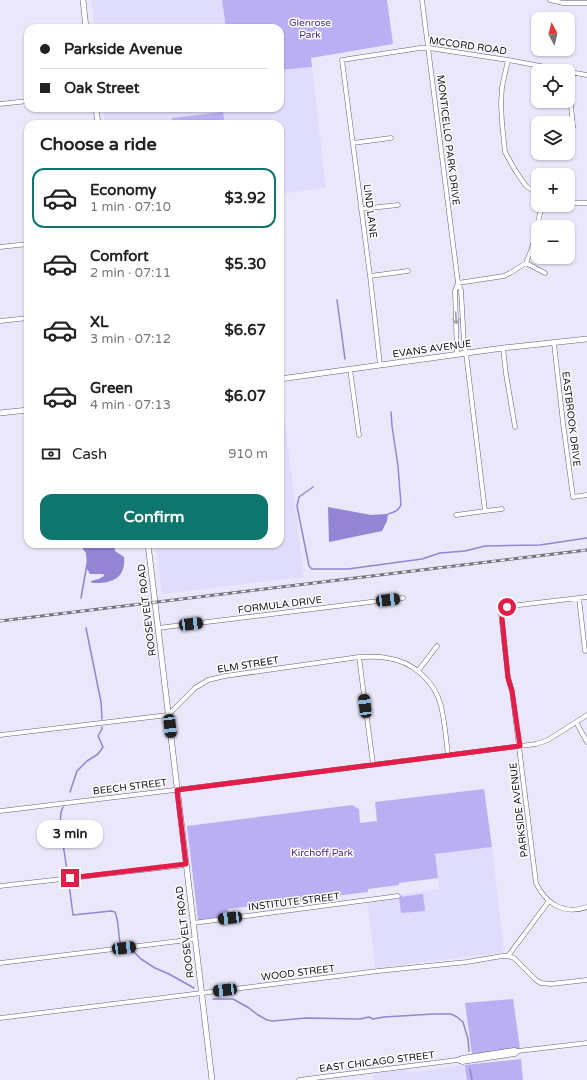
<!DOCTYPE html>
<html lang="en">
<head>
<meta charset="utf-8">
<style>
  :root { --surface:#fff; --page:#f6f6f6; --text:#222; --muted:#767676; --line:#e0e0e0; --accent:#0f766e }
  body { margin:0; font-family:"Varela Round",sans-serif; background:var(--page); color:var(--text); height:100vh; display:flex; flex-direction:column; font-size:15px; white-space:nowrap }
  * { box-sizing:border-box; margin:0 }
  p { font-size:13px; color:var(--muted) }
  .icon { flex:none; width:22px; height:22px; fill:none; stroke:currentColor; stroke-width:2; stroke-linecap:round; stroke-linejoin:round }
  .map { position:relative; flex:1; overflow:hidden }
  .side { position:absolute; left:24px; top:120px; width:260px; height:428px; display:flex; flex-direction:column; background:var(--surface); border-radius:12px; box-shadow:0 1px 3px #0004 }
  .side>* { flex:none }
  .top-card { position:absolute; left:24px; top:24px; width:260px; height:88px; border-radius:12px; box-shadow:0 1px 3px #0004; display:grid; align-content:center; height:88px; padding:0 16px; background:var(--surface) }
  .needle { width:26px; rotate:353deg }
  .buttons { position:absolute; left:531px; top:12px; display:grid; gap:8px }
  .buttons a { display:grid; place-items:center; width:44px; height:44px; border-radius:8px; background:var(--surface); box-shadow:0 1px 3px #0004; font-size:20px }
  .end { position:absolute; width:18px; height:18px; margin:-9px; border:5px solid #e11d48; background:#fff; box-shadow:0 0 0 2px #fff }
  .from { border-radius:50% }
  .bubble { position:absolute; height:28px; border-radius:12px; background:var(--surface); box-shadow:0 1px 3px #0004; font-size:13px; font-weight:700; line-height:28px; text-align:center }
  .car { position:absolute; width:12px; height:24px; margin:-12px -6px; border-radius:5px; box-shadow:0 0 3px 1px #0007; background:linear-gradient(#222 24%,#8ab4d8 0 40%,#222 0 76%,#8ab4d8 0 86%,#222 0) }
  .top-card b { display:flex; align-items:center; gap:14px; height:38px; font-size:15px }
  .top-card b+b { border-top:1px solid var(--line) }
  .top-card i { width:10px; height:10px; background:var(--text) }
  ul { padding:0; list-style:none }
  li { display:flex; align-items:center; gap:12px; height:60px; margin:0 8px 6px; padding:0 8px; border:2px solid transparent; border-radius:12px }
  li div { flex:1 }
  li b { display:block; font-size:15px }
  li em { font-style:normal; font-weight:700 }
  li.current { border-color:var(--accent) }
  li>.icon { width:36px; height:36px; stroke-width:1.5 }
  h2 { padding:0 16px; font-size:18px; line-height:48px }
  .pay { display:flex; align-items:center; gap:10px; height:44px; padding:0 16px; font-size:15px }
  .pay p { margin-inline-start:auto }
  .action { display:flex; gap:8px; margin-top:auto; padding:8px 16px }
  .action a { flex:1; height:46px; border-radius:12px; background:var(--accent); color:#fff; font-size:16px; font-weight:700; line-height:46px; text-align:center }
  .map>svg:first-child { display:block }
  .built { fill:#e0dcfb }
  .green { fill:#bbaff4 }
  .water { fill:#9384d4 }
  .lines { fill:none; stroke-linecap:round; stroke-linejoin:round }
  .stream { stroke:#9384d4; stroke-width:1.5 }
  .minor-casing { stroke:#64607c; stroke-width:5 }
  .tertiary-casing { stroke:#64607c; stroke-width:6 }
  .minor { stroke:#fff; stroke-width:4 }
  .tertiary { stroke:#fff; stroke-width:5 }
  .rail-casing { stroke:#757381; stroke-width:3 }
  .rail { stroke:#fff; stroke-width:1.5; stroke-dasharray:4.5; stroke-linecap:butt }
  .oneway { stroke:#9f9ea2 }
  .route { stroke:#e11d48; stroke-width:5 }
  .labels { text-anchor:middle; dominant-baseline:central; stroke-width:3; stroke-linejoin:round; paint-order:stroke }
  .park-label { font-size:10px; fill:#472b89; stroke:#fff }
  .street-label { font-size:10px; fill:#0f0d17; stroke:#fff }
</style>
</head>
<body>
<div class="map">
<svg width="587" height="1080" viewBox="0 0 587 1080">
  <rect width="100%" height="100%" fill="#eae7fa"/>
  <path class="built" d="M91,0H222L226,28H95Z
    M312,67L326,188L280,194V124H105L103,108H280V70Z
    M280,382L304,577L162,594L156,544H280Z
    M492,847L504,950L499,953L375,968L367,899L439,889L435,854Z
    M465,1065L467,1080H373V1074L408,1069L409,1073Z"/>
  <path class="green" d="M222,0H387L393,44L311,58L312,67L280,70V28H226Z
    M223,112L225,124H173L172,118Z
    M484,789L492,847L435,854L438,878L399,883V885L368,889V892L228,909V916L198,920L187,826L352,805L359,809L360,823L377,821L375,802Z
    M423,894L425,911L401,913L399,897Z
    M513,999L520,1048H515L472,1054L465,1003Z
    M521,1059L523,1080H467L465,1065Z"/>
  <path class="water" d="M328,507L371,515L388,514L387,521L382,531L329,542Z
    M79,544H94L96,548H105V544H114L115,551L124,557C126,579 111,584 92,583L91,581L99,579L104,576V575L103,574H90L87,569L86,553Z"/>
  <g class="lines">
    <path class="stream" d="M337,300L345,359
      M313,487L299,497L297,506L309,566L312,569H348L422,559L440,553L465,551L485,546L540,545L587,538
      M388,514C394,512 398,511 401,505L398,466L392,426L391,412
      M81,598L87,564
      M86,628L101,702L102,719
      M70,792L77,771L87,761L98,754L103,747L98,736L102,729V727
      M63,807L61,812L60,825L67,870
      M69,884L73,915L111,911L115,912C119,922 118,932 120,942L123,944
      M132,950L141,959L155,968L169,974L194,988
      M213,999H233L249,1008L258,1015L267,1020L273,1021L306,1018L360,1019L369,1017L373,1019L384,1017L434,1014H451L457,1017L463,1022L468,1039L469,1051
      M470,1069L472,1080"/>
    <defs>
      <path id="minor" d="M422,0L458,283L461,290L464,344L466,353L485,511L502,509
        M550,0L563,3H587
        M508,60L502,87L501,103L502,123L505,152L515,170L526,186L538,194
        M570,72L587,75
        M572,72L570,95L573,127
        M0,104L28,101
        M353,143L391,138
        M568,203H587
        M361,209L398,205
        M0,247L28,244
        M526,263L545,273
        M370,276L408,271
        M458,283L504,276L510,273L526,263L532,248L542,205
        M0,321L28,318
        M554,343L563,423L573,497L587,495
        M503,348L506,374L515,427
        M457,354L455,291L458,283
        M380,365L370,276L342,60L420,48H429L508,60L567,71
        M350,369L359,435
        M456,515L485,511
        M587,597L510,606L504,609L501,614L508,677L512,691L536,883C546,904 564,915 587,907
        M579,598L585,651
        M158,628L403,598
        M359,657L373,764
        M418,671L437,646
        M576,722L587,742
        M0,735L168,715L195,688L208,680L225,676L359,657C368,657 378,656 387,658C412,661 435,681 441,706C445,722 446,739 448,755
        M0,811L183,789L536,744L548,740L587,715
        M0,886L186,865
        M193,923L398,896
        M508,956L549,901
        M0,963L195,939
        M0,1018L378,971L467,962L502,956H508L514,958L536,980L541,983L551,984L587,980
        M457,1060L462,1062L515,1054L518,1051
        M299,1080L457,1060L462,1058L514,1050L518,1051L587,1043"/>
      <path id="tertiary" d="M83,0L86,28
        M96,108L98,124
        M280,379L503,348L587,339
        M0,413L28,410
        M148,544L212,1080"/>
    </defs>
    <use href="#minor" class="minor-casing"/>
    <use href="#tertiary" class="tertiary-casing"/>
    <use href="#minor" class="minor"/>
    <use href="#tertiary" class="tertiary"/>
    <defs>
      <path id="rail" d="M0,621L587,550"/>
    </defs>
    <use href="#rail" class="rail-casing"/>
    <use href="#rail" class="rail"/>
  </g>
  <defs><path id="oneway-shaft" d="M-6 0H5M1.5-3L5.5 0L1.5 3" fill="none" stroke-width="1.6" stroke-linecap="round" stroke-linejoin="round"/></defs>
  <use class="oneway" href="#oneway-shaft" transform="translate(456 318) rotate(87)"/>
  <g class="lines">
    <path class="route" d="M70,878L186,864L177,790L520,746L512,691L508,678L502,618L503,611L507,607"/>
  </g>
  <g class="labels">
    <g class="park-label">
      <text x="310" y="23">Glenrose<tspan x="310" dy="12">Park</tspan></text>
      <text x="322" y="853">Kirchoff Park</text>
    </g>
    <g class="street-label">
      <text transform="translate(468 46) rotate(8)">MCCORD ROAD</text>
      <text transform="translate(448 140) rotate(83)">MONTICELLO PARK DRIVE</text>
      <text transform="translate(370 211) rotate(83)">LIND LANE</text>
      <text transform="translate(432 349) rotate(-8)">EVANS AVENUE</text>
      <text transform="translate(571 419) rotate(83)">EASTBROOK DRIVE</text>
      <text transform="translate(280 605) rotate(-7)">FORMULA DRIVE</text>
      <text transform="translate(147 610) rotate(-97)">ROOSEVELT ROAD</text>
      <text transform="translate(248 665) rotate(-9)">ELM STREET</text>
      <text transform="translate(130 787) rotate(-7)">BEECH STREET</text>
      <text transform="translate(519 810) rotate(-97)">PARKSIDE AVENUE</text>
      <text transform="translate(294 902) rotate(-7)">INSTITUTE STREET</text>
      <text transform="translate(185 932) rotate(-97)">ROOSEVELT ROAD</text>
      <text transform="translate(298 973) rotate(-7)">WOOD STREET</text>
      <text transform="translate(377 1062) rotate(-7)">EAST CHICAGO STREET</text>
    </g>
  </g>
</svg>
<div class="buttons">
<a><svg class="needle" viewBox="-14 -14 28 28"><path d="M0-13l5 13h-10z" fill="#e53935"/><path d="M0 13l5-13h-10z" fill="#767676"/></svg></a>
<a><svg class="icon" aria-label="locate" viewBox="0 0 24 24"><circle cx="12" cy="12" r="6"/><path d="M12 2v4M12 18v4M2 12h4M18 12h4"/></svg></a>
<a><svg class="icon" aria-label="layers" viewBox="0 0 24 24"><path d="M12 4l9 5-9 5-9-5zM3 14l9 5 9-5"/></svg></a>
<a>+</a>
<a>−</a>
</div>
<i class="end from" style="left:507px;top:607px"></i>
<i class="end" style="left:70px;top:878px"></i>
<div class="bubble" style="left:37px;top:820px;width:66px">3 min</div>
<i class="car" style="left:388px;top:600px;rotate:83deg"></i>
<i class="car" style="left:191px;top:624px;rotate:83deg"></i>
<i class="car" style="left:365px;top:706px;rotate:353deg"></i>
<i class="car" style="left:170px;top:726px;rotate:173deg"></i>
<i class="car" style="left:230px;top:918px;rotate:263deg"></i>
<i class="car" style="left:124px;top:948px;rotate:83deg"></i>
<i class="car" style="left:225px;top:990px;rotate:263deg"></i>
<div class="top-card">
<b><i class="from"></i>Parkside Avenue</b>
<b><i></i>Oak Street</b>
</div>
<section class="side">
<h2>Choose a ride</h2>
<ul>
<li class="current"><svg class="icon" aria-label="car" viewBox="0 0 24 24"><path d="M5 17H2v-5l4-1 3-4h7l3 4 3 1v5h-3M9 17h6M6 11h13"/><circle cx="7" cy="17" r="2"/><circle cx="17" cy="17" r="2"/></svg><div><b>Economy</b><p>1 min · 07:10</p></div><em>$3.92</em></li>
<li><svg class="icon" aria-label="car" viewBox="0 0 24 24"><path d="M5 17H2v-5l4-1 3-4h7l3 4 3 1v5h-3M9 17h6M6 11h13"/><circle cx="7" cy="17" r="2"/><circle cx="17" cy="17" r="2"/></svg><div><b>Comfort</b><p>2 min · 07:11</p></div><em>$5.30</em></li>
<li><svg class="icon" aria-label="car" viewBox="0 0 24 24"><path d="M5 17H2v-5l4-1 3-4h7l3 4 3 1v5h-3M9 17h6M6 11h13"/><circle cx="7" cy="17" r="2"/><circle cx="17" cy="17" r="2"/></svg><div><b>XL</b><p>3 min · 07:12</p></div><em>$6.67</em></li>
<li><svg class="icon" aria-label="car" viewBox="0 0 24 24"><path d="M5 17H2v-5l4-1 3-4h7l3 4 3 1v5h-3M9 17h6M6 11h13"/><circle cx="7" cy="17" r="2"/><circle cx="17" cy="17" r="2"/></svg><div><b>Green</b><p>4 min · 07:13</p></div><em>$6.07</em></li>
</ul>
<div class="pay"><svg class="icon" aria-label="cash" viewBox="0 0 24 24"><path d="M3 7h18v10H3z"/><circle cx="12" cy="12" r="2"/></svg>Cash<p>910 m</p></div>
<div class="action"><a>Confirm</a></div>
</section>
</div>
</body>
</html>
